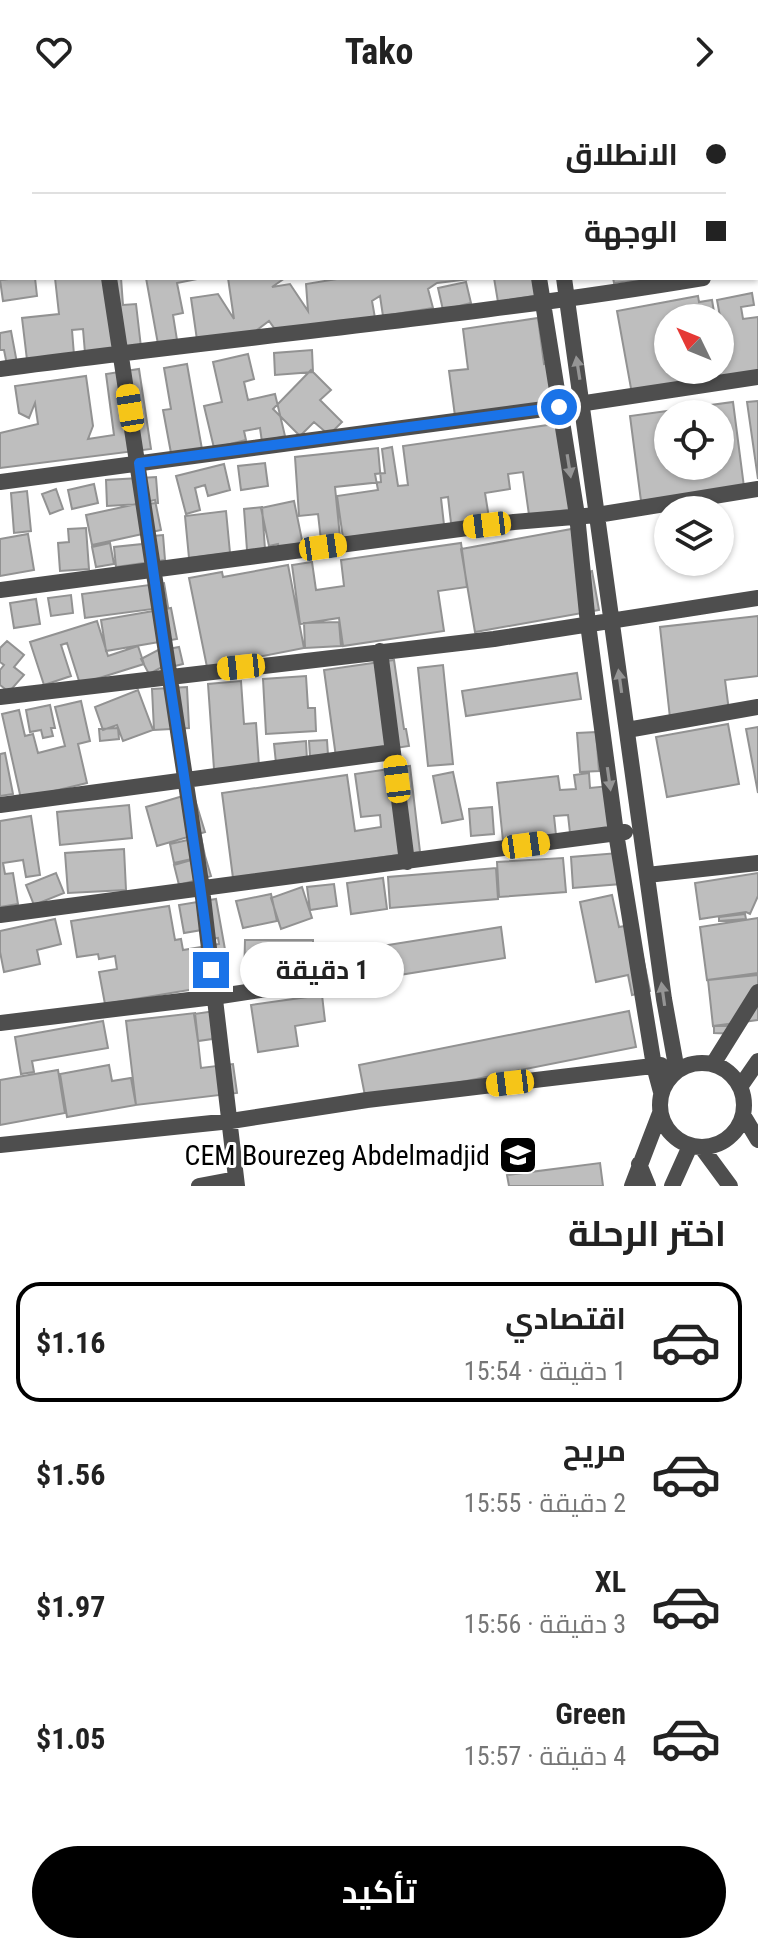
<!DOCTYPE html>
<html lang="ar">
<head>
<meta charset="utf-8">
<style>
  :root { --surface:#fff; --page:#f2f2f2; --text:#222; --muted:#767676; --line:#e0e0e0; --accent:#000 }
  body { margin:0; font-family:"Roboto Condensed",Cairo,sans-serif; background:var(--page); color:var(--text); direction:rtl; height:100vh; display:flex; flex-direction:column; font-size:30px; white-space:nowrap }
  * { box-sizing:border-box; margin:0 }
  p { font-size:26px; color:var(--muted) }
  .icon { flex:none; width:44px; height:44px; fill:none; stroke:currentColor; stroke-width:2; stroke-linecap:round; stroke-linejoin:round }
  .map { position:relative; height:1082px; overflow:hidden; direction:ltr }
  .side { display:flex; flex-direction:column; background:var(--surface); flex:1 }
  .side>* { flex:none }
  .guide { position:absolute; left:0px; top:0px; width:758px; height:176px; box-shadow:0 2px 6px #0004; direction:rtl; display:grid; align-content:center; height:176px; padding:0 32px; background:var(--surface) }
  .needle { width:52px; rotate:313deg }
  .controls { position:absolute; left:654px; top:200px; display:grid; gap:16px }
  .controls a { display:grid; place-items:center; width:80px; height:80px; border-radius:50%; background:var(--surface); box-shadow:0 2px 6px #0004; font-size:40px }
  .end { position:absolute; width:36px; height:36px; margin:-18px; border:10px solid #1a73e8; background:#fff; box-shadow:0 0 0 4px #fff }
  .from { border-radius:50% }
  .bubble { position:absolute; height:56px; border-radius:28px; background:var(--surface); box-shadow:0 2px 6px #0004; font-size:26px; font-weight:700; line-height:56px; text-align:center; direction:rtl }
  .car { position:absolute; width:24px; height:48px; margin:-24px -12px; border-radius:10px; box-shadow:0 0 6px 2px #0007; background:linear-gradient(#f5c518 24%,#345 0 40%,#f5c518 0 76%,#345 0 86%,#f5c518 0) }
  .guide b { display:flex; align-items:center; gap:28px; height:76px; font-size:30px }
  .guide b+b { border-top:2px solid var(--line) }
  .guide i { width:20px; height:20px; background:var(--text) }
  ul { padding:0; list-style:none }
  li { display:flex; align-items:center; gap:24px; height:120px; margin:0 16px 12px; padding:0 16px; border:4px solid transparent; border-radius:24px }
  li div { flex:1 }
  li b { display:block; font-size:30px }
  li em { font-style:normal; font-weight:700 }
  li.current { border-color:var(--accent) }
  li>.icon { width:72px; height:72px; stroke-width:1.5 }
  h2 { padding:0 32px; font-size:36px; line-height:96px }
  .action { display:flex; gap:16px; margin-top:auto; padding:16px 32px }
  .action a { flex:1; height:92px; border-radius:48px; background:var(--accent); color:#fff; font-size:32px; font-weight:700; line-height:92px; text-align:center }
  header { display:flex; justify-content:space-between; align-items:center; height:104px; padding:0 32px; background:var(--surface); font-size:36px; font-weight:700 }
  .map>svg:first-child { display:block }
  .building { fill:#bebebe; stroke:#929292; stroke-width:2; fill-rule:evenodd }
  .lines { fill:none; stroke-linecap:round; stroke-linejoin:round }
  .minor { stroke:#4e4e4e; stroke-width:16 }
  .oneway { fill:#959595 }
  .route { stroke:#1a73e8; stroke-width:10 }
  .labels { text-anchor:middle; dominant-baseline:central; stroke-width:6; stroke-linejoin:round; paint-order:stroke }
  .poi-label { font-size:28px; fill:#000; stroke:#fff; text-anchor:end }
</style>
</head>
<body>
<header><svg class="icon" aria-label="forward" viewBox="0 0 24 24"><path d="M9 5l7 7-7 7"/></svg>Tako<svg class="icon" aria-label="heart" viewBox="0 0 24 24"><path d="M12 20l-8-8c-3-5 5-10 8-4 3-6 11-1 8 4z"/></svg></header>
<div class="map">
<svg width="758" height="1082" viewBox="0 0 758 1082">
  <rect width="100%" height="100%" fill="#fff"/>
  <path class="building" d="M428,0H513L514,2H416Z
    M595,0H666V2H595Z
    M678,0H758V58H756V2Z
    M0,55H2L0,125Z
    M17,174H35L37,192L3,197L0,176Z
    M55,174H121L123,201L136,200L141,243L85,249L83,225L72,226L74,251L27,256L22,214L59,210Z
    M146,174H202L177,179L183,209L173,211L177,236L158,240Z
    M228,174H285L272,183L290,180L308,207L306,180L343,174L470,175L437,179L428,185L433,204L383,212L380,192L372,197L375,214L277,228L269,217L253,229L197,236L191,194L218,190L234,215Z
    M494,174H543L546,190L498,198Z
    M613,174H658L614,179Z
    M466,178L471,199L443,206L438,184Z
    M752,189L754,201L741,203L743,215L758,213V273L632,290L617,207L698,192L699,198L712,196L715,214H668V266H720V234H724L717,196Z
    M538,214L544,260L553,258L558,298L455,312L449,267L468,265L463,225Z
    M11,227L17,259L7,261L4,246H0V229Z
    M312,246L313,268L275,271L274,249Z
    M248,250L254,275L244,278L248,296L275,290L285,332L262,338L260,324L244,327L246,336L214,344L204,302L222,298L213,258Z
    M187,260L203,351L171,349L163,306L171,305L164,264Z
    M139,265L151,345L0,364V329L38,320L35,299L29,314L19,309L15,282L86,272L93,322L88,335L114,331L106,270Z
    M311,266L331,286L320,296L342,318L329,331L314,318L300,332L273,305Z
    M758,297V375L747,298Z
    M733,298L744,383L641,397L630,312ZM668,310H720V362H668Z
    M562,319L574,405L529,411L523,368L508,370L510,385L485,389L489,414L451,419L448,393L441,394L444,421L343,434L337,392L378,386L375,370L385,369L382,345L392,343L398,382L408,381L403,342Z
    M378,344L381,378L335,383L340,433L321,436L318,410L299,412L295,353Z
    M265,359L268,382L241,386L238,362Z
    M224,360L230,386L208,392L205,381L195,384L200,406L186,410L176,372Z
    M156,373L158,399L107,402L106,376Z
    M94,380L98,399L72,405L68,386Z
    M56,385L63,405L50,410L42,390Z
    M27,387L31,427L14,429L11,389Z
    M155,396L161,426L92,441L86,411Z
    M294,397L303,441L279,446L278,440L269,442L261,404Z
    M262,403L265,445L247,446L244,405Z
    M226,407L230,449L189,454L185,412Z
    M86,424L89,465L60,467L58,439L69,438L68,425Z
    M577,424L585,469L592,467L599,506L475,528L461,445Z
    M28,430L34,466L0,472V435Z
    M163,431L165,456L116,463L114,443L142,440V433Z
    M110,439L114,460L96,463L92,443Z
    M461,439L467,483L438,487L444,527L343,542L339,514L300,520L292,461L312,458L316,486L344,482L341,456Z
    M288,461L304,544L207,563L189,474L222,468L223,473Z
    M164,479L168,503L85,514L82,490Z
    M71,491L73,509L51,512L48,494Z
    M36,495L40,520L14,524L10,499Z
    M171,504L177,535L106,547L101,516Z
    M758,512V572L725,576L729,607L670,614L660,523Z
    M97,517L108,552L138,542L144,560L80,580L67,539L61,541L71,572L44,581L30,538Z
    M339,518L341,542L305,544L304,519Z
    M7,537L24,551L14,563L24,571L9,588L0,581V566L4,561L0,558V544Z
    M179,543L183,560L167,564L163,546Z
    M158,546L166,561L149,570L141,555Z
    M394,556L404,625H406L409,642L336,653L324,566Z
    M443,561L453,660L428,662L418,564Z
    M577,569L581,595L466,612L462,587Z
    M306,572L308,604H315L316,627L266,630L263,575Z
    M241,577L244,620L256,619L259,662L214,665L208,580Z
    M187,583L189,624L154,626L152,585Z
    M138,586L153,626L123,637L117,621L103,626L95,603Z
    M81,597L90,637L78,640L87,679L21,695L2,610L19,606L25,632L33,630L38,649L65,642L55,603Z
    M50,601L55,624H51L53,632L43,634L41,626L30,628L26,606Z
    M728,620L739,680L667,693L656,633Z
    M758,623V689L746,625Z
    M118,624L119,635L100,637L99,625Z
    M596,628L599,667L580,668L577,629Z
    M327,636L328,651L310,652L309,637Z
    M306,637L307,656L276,659L274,640Z
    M5,649L13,690L0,692V650Z
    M410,662L420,748L233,774L222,689L347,671L355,727L381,723L380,711L361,713L355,670Z
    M453,668L463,715L442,719L433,672Z
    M589,669L590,684L609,682L614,724L570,729L568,711L554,712L556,731L503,737L497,679L558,672L560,686L576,685L574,671Z
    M193,689L205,728L157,742L146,703Z
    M129,701L132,734L60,741L57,708Z
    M492,703L494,730L471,732L469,705Z
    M31,712L40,771L26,773L23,756L3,759L5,770L13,769L18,800L0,803V717Z
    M201,733L205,752L174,759L170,740Z
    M124,745L126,786L68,789L65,749Z
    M618,749L621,780L573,784L571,753Z
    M205,752L211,772L179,781L174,761Z
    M563,754L566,788L499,793L497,758Z
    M496,764L498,795L390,804L388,773Z
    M56,769L64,789L34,801L26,781Z
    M758,769V792L750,810L746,808L700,815L695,779Z
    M383,774L387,805L351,810L347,779Z
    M334,780L337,802L310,806L307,783Z
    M302,783L312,814L281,825L271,794Z
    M271,790L277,817L243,824L236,797Z
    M612,791L619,823L636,820L650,887L632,891L628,871L596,878L580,798Z
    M216,795L231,879L105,900L99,868L117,865L115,852L99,855L98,850L77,853L71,817L169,802L175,836L181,835L183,846L219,840L218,834L204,836L202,826L184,829L179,801Z
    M745,810L746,815L719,817V813Z
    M758,814V869L707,876L700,823Z
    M55,815L61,840L37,846L40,860L4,868L0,848V827Z
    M501,823L505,854L350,879L344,848Z
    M245,836H313V877L244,876Z
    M758,871V916L713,922L708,876Z
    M322,891L325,917L295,922L298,942L258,948L251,901Z
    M222,906L212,935L198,937L194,910Z
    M629,907L636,943L366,997L359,961Z
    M195,909L201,964L233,960L237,989L136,1001L126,917Z
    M103,917L108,944L32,957L34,968L21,970L15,933Z
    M714,922H738V930L714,929Z
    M109,961L112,977L131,974L136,1001L67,1013L60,970Z
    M58,966L65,1009L0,1021V976Z
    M600,1059L603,1082H509L507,1071Z"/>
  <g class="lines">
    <path class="minor" d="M89,0V2
      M515,0V2
      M548,0V2
      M243,2L260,0
      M0,33H2
      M756,54H758
      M0,160H2
      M756,165H758
      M109,174L202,785L237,1082
      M539,174L577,411L588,520L616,729L654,962L661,988
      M564,174L664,895L677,967
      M0,265C234,233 470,213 703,174
      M0,378L559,303L758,273
      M0,486L514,418L597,411L758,385
      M380,547L407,758
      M0,593L494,535L758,494
      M627,626L758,603
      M0,701L393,648
      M647,771L758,759
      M0,811L625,728
      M0,919L214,893L287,882
      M660 1001a42 42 0 1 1 84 0a42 42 0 1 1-84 0Z
      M713,960L758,888
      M740,983L758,957
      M743,1011L758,1036
      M0,1041L231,1017L367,996L661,961
      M702,1044L730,1082
      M639,1060L648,1082
      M199,1082L236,1075
      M632,1082L660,1009
      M672,1082L690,1042"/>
  </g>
  <defs><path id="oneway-solid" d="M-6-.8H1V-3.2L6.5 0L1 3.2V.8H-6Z" transform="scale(2)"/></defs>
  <g class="oneway">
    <use href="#oneway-solid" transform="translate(578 264) rotate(-99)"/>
    <use href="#oneway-solid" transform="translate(569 362) rotate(81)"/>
    <use href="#oneway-solid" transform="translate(620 577) rotate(-98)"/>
    <use href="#oneway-solid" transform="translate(609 675) rotate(82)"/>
    <use href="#oneway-solid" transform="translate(663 890) rotate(-98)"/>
  </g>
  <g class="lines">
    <path class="route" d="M211,866C191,697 159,528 139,359L559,303"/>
  </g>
  <defs>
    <symbol id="school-square" viewBox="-11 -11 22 22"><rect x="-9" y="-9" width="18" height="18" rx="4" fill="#000" stroke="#fff"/><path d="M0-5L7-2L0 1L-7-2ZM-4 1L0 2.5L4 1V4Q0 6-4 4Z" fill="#fff"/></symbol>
  </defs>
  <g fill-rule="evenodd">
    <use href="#school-square" x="496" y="1029" width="44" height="44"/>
  </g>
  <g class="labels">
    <g class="poi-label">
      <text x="490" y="1051">CEM Bourezeg Abdelmadjid</text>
    </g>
  </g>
</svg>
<div class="controls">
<a><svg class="needle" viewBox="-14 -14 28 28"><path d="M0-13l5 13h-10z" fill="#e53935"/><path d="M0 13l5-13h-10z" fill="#767676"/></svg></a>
<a><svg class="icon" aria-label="locate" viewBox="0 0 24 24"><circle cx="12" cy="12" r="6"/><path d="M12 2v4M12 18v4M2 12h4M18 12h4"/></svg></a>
<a><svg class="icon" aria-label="layers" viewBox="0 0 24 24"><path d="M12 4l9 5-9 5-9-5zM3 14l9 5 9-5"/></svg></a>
</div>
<i class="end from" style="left:559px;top:303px"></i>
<i class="end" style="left:211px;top:866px"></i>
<div class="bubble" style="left:240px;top:838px;width:164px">1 دقيقة</div>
<i class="car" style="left:130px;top:304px;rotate:351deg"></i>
<i class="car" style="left:487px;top:421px;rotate:263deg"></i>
<i class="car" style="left:323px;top:443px;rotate:82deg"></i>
<i class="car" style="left:241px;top:563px;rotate:264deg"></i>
<i class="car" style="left:397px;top:675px;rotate:353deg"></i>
<i class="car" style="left:526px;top:741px;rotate:82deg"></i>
<i class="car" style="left:510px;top:979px;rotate:263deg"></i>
<div class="guide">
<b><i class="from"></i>الانطلاق</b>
<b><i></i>الوجهة</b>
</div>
</div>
<section class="side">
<h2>اختر الرحلة</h2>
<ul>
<li class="current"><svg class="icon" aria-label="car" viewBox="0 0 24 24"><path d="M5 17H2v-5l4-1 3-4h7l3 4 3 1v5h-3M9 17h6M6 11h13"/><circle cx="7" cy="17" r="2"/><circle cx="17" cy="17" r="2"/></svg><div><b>اقتصادي</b><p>1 دقيقة · 15:54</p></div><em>$1.16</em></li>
<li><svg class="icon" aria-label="car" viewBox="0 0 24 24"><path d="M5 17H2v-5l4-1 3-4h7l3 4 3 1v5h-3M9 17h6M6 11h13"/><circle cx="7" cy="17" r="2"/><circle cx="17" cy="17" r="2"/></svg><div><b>مريح</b><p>2 دقيقة · 15:55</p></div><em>$1.56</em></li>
<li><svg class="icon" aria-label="car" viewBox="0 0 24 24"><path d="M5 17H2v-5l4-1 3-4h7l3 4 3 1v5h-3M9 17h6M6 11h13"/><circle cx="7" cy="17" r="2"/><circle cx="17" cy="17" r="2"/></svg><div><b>XL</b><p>3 دقيقة · 15:56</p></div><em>$1.97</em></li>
<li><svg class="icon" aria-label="car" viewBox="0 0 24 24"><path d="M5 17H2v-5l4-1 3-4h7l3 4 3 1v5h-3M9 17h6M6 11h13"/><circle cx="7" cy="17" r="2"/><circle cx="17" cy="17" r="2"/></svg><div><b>Green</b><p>4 دقيقة · 15:57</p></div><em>$1.05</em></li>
</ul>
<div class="action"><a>تأكيد</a></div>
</section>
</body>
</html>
